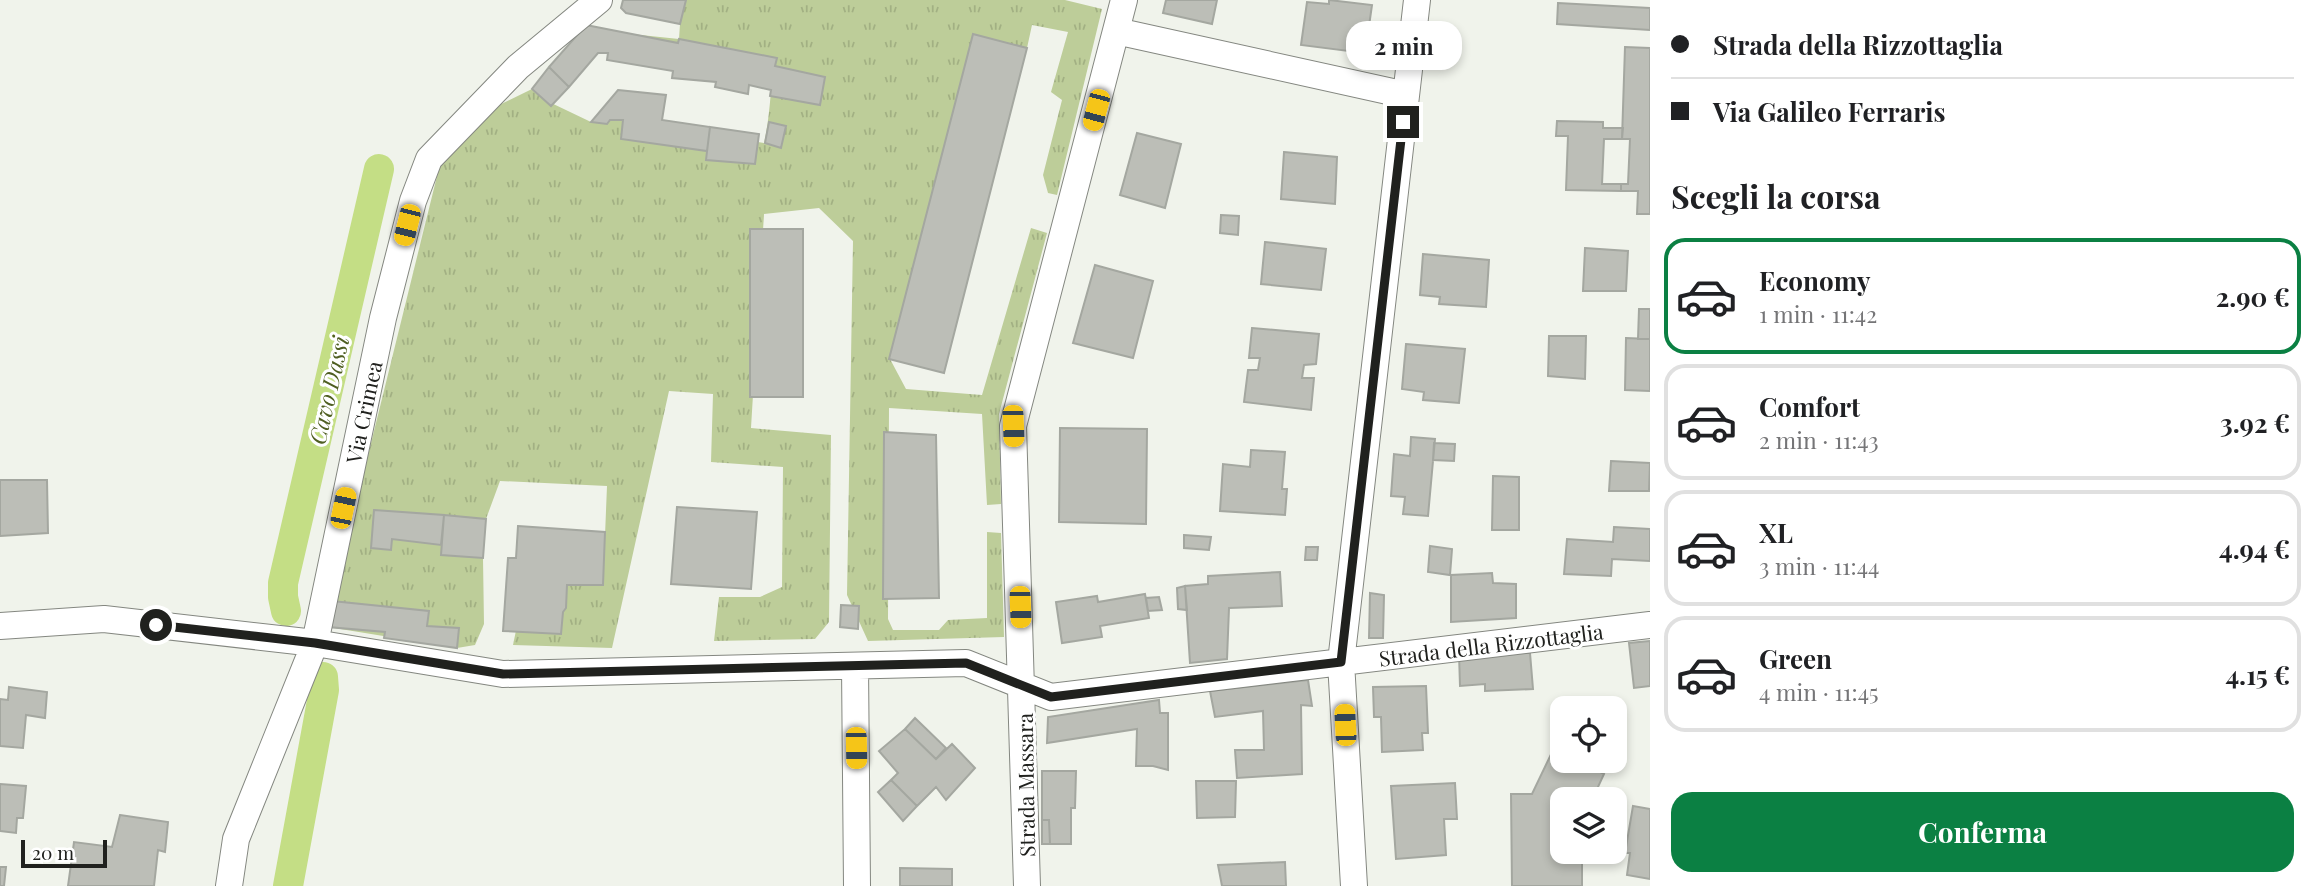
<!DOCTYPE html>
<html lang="it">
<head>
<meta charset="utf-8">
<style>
  :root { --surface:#fff; --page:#f2f2f2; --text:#202124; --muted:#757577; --line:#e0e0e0; --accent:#0b8043 }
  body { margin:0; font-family:"Playfair Display",serif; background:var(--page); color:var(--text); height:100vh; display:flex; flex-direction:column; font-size:26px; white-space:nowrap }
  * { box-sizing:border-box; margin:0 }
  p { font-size:23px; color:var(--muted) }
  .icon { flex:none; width:38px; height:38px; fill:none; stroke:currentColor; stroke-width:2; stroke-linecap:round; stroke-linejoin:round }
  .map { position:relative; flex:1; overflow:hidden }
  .sheet { display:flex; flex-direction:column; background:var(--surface); width:665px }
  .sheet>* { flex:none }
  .top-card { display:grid; align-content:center; height:154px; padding:0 21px; background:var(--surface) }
  .controls { position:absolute; left:1550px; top:696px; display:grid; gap:14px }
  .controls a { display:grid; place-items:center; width:77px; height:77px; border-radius:14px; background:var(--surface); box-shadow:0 4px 10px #0003; font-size:35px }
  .scale { position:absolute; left:21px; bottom:18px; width:86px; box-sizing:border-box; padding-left:7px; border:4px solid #20211e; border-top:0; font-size:19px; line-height:24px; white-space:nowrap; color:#20211e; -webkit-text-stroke:5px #fff; paint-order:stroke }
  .end { position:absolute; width:32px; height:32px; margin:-16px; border:9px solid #20211e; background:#fff; box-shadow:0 0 0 4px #fff }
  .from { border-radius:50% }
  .bubble { position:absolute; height:49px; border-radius:21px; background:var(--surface); box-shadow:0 4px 10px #0003; font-size:23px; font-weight:700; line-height:49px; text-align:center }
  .car { position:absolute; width:21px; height:42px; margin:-21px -10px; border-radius:9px; box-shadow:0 0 5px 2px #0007; background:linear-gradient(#f5c518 24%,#345 0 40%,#f5c518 0 76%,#345 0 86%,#f5c518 0) }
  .top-card b { display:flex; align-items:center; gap:24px; height:66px; font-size:26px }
  .top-card b+b { border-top:2px solid var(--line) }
  .top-card i { width:18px; height:18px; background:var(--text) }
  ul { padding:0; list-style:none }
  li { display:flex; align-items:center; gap:21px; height:116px; margin:0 14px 10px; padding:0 7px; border:4px solid var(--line); border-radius:21px }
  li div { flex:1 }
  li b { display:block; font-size:26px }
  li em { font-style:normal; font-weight:700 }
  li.on { border-color:var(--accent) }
  li>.icon { width:63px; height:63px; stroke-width:1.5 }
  h2 { padding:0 21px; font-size:32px; line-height:84px }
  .button { display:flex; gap:14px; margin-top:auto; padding:14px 21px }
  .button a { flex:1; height:80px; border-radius:21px; background:var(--accent); color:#fff; font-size:28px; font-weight:700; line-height:80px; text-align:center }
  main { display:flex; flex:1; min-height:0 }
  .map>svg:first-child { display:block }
  .grass { fill:url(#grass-tufts) }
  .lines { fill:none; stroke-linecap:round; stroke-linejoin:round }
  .canal { stroke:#c4de85; stroke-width:30 }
  .building { fill:#bcbeb7; stroke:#a4a7a0; stroke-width:2 }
  .minor-casing { stroke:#848780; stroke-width:28 }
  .minor { stroke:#fff; stroke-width:26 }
  .route { stroke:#20211e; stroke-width:9 }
  .labels { text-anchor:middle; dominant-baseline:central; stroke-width:6; stroke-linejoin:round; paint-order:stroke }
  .street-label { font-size:21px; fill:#20211e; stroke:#fff }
  .water-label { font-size:23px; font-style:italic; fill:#4f5f21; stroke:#fff }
</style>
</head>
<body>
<main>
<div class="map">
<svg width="1650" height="886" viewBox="0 0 1650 886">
  <defs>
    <pattern id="grass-tufts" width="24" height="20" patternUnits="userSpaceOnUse" patternTransform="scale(1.75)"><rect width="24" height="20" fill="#bdcd99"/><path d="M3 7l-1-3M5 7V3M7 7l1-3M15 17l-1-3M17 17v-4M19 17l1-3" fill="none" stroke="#a2b083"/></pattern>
  </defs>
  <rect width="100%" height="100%" fill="#f0f3eb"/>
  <path class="grass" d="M686,0H1065L1102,9L1057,195L1048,193L1043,175L1062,100L1051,92L1068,32L1032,25L1027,48L973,35L890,359L906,389L982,395L1031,228L1047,233L999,414L1001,504L987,505L982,414L889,408L888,619L893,630H939L948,620L987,618V532L1001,533L1004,637L868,641L847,595L853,241L819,208L764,214L751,428L831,435L829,622L815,639L714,641L719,597H760L782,587L783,467L711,462L713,394L669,391L612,648L513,645L519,616L567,585H603L607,486L500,481L486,519L483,558L484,624L475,645L457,648L328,627L332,601L439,168L495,107L532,89L545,100L591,122L623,120L764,143C770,118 770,92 774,66L612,32L679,39L680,24Z"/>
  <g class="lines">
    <path class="canal" d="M286,611L283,597V583L379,169
      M288,886L324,690L323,677"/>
  </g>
  <path class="building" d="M623,0H686L680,24L626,13L621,8Z
    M1166,0H1217L1212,24L1163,13Z
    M1329,0L1372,5L1368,33L1359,31L1356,52L1301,45L1307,2L1329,4Z
    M1558,3L1650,8V30L1557,24Z
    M586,25L678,43L679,39L777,58L775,66L825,77L820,105L770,96L771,90L749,85L748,94L715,87L716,82L672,78L673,71L607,60L608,53H598L569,87L549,67Z
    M1359,31L1368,33L1365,54L1356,52Z
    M973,34L1027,48L944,373L889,359Z
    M1625,47L1650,48V214H1637L1638,191H1621V184H1628L1630,139H1622Z
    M549,67L569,87L551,106L532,89Z
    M618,90L666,95L662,120L710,127L707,151L621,139L623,120H610L607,124L591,122Z
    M1557,121L1603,122V128H1623L1622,139H1604L1602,184H1621V191L1566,190L1568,136H1556Z
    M769,122L786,126L781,148L765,143Z
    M710,127L759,134L755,164L706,160Z
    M1137,133L1181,144L1165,208L1120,195Z
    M1284,152L1337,157L1335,204L1281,199Z
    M1221,215L1239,216L1238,235L1220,233Z
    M750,229H803V397H750Z
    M1265,242L1326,249L1321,290L1261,284Z
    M1585,248L1628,251L1626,291H1583Z
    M1423,254L1489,260L1486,307L1439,304L1440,297L1420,295Z
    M1095,265L1153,281L1133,358L1073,343Z
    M1639,309H1650V339H1638Z
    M1252,328L1319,334L1316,364L1304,365L1302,378H1314L1311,410L1244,402L1248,370H1258L1260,358H1249Z
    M1549,336H1586L1585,379L1548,376Z
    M1626,338L1650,339V391L1625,390Z
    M1406,344L1465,349L1459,403L1423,400L1424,392L1402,389Z
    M1060,428L1147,429L1146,524L1059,522Z
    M884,432L936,435L939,598L883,599Z
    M1411,437L1435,439L1428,516L1403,514L1405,497L1391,496L1394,454L1410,456Z
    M1434,443L1455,444L1454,461L1433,460Z
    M1251,450L1285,452L1282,489H1287L1285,515L1220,511L1223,464L1250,467Z
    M1611,461L1650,463L1649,491H1609Z
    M1493,476L1519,477V530H1492Z
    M0,480H47L48,533L0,536Z
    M677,507L757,512L751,589L671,584Z
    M374,510L444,515L441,545L392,539L391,550L371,548Z
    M444,515L486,519L483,558L441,555Z
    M518,526L605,532L603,585H567L566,608L563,612L561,634L503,631L508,558H516Z
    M1614,527L1650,529V561L1612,559L1611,576L1564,574L1567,539L1613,542Z
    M1184,535L1211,537L1209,550L1184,548Z
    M1430,546L1452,549L1450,575L1428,572Z
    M1306,547H1318L1317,560H1305Z
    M1280,572L1282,606L1229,608L1227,659L1190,663L1185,586L1208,584V576Z
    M1492,573L1493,583L1516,584V618L1451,622V575Z
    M1185,586L1187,610L1178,609L1177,588Z
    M1370,593L1384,595L1383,638H1369Z
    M1145,594L1149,618L1100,626L1102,637L1062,643L1056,602L1097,596L1098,602Z
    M1159,597L1162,610L1148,611L1146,598Z
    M332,601L429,611L427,626L459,628L457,648L384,638L385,632L328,627Z
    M841,605L859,606L858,629L840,627Z
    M1650,641V686L1634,688L1629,643Z
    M1484,652L1530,653L1533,689L1485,691V684L1460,686L1459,654Z
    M1308,680L1312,706L1301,705L1302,774L1237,778L1235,750H1264L1263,711L1215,717L1210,691Z
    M1426,686L1428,733H1422L1423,750L1382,752L1381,717H1374L1373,687Z
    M9,687L47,692L45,718L26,715L23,748L0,746V699L8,700Z
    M1159,700L1160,713H1168V770L1153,766H1136L1137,729L1047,743L1048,717Z
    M915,718L946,748L936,759L905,729Z
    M905,729L936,759L952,744L975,768L946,800L936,787L917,806L891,780L898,773L879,751Z
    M1554,748L1563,752V761H1580L1604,774L1592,800H1563V852H1582V886H1512L1511,794H1532Z
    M1042,771H1076L1075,808H1071V844H1050L1049,820H1042Z
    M891,780L917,806L903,821L878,792Z
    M1196,781H1236L1235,817L1197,818Z
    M1455,783L1457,819H1444L1446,855L1396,859L1391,786Z
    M0,784L26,786L23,818H17L16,833L0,831Z
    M1633,806L1650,809V879L1627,875L1630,853H1625Z
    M120,815L168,822L165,852L158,850L154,886H68L74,842L112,847Z
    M1042,820H1049L1050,844H1042Z
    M1285,862L1286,886H1222L1218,865Z
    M0,867H6L4,886H0Z
    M900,868L952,869V886H900Z"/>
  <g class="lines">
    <defs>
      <path id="minor" d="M1116,31L1406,95
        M0,626L104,619L315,643L503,674L966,663L1051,697L1650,625
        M855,666L857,886
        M229,886L236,839L315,643L383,318L413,201L429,159L518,67L599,0
        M1027,886L1013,426L1124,0
        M1354,886L1341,662L1417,0"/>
    </defs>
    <use href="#minor" class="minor-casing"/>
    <use href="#minor" class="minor"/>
  </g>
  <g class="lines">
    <path class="route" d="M156,625L315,643L503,674L966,663L1051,697L1341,662L1403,122"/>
  </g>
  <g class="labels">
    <g class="street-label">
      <text transform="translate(363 412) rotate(-78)">Via Crimea</text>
      <text transform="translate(1491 644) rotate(-7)">Strada della Rizzottaglia</text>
      <text transform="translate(1025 785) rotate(-91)">Strada Massara</text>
    </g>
    <g class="water-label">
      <text transform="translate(328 390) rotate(-77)">Cavo Dassi</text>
    </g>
  </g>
</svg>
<div class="controls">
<a><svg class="icon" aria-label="locate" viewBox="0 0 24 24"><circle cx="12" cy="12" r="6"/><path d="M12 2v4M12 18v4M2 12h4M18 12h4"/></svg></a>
<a><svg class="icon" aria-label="layers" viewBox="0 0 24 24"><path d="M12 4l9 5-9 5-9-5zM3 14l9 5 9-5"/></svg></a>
</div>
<div class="scale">20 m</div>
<i class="end from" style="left:156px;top:625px"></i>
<i class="end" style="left:1403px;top:122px"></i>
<div class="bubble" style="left:1346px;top:21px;width:116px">2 min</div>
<i class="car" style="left:1096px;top:110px;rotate:195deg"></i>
<i class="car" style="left:407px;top:225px;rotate:194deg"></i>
<i class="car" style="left:1013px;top:426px;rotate:178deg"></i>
<i class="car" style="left:343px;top:508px;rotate:12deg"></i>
<i class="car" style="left:1020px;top:607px;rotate:178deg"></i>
<i class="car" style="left:1345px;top:725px;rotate:357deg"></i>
<i class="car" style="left:856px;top:748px;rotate:179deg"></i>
</div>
<section class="sheet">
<div class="top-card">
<b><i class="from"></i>Strada della Rizzottaglia</b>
<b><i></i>Via Galileo Ferraris</b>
</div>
<h2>Scegli la corsa</h2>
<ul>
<li class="on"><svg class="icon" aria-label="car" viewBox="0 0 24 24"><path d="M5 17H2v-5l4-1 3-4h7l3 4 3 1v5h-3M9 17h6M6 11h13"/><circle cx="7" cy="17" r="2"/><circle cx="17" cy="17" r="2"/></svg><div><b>Economy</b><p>1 min · 11:42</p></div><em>2.90 €</em></li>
<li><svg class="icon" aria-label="car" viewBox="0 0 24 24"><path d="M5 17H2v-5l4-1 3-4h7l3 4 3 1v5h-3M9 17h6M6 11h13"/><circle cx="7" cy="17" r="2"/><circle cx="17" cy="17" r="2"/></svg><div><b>Comfort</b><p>2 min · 11:43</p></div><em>3.92 €</em></li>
<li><svg class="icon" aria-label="car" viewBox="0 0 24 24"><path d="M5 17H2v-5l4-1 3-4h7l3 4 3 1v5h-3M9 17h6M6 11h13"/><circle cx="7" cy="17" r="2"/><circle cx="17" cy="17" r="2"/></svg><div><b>XL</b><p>3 min · 11:44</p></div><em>4.94 €</em></li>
<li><svg class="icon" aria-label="car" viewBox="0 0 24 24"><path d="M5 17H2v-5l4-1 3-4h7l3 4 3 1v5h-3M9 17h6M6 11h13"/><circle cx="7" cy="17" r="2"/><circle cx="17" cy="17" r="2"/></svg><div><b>Green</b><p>4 min · 11:45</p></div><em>4.15 €</em></li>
</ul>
<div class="button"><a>Conferma</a></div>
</section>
</main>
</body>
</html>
